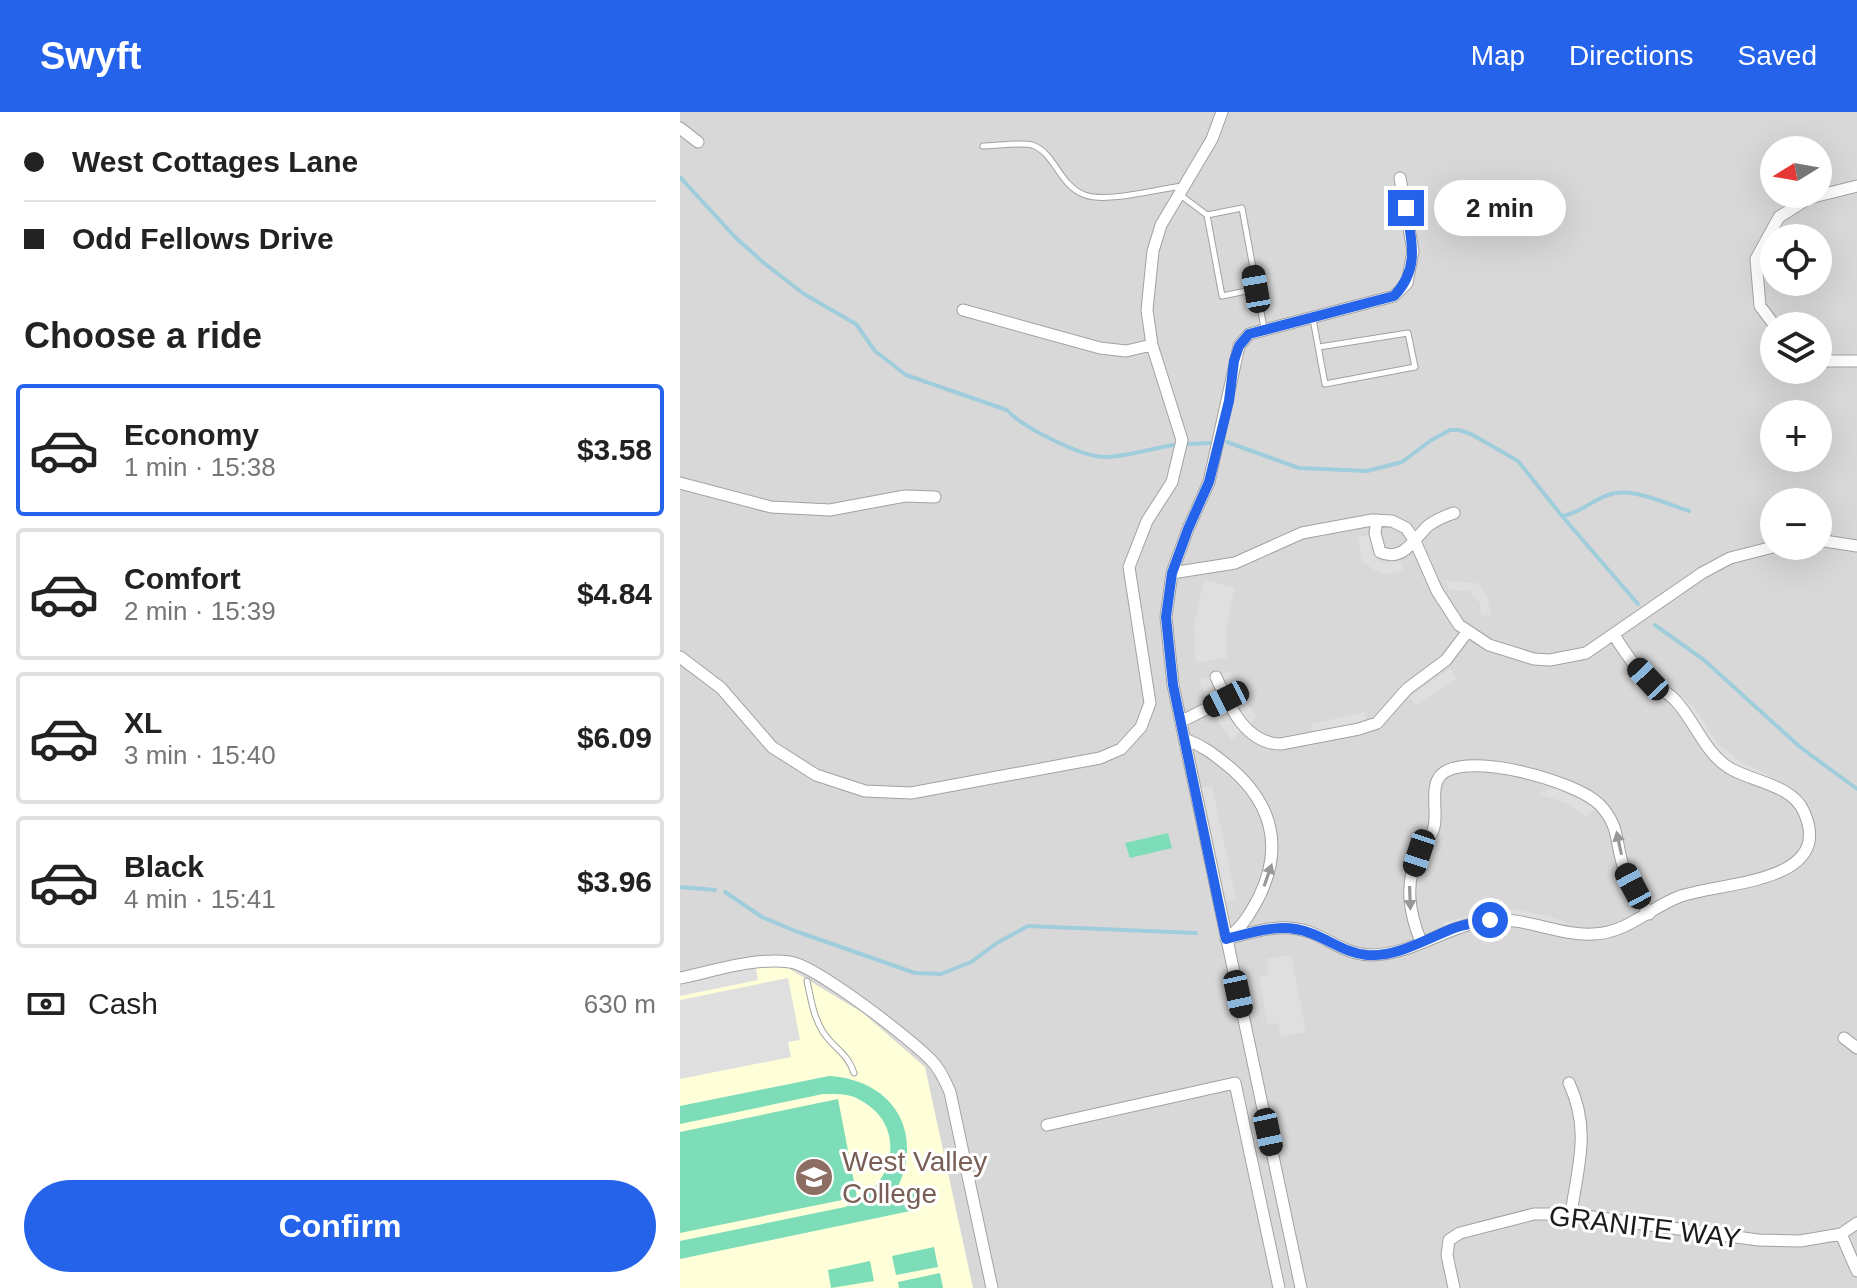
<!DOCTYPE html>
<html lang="en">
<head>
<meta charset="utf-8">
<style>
  :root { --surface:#fff; --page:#f2f2f2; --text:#222; --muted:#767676; --line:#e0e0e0; --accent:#2563eb }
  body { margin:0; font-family:Helvetica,sans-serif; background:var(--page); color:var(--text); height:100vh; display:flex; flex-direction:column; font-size:30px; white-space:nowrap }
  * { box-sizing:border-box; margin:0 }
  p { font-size:26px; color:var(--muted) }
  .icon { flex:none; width:44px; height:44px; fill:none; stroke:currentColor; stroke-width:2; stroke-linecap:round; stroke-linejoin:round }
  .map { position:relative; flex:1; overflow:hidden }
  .drawer { display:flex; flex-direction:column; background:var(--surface); width:680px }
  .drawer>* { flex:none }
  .hud { display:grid; align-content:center; height:176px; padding:0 24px; background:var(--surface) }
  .needle { width:52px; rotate:259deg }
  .controls { position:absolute; left:1080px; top:24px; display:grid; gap:16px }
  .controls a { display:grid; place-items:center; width:72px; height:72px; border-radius:50%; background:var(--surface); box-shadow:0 8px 32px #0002; font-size:40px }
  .end { position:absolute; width:36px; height:36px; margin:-18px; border:10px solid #2563eb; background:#fff; box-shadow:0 0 0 4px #fff }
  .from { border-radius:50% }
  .bubble { position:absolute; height:56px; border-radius:28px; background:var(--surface); box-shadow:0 8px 32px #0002; font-size:26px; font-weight:700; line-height:56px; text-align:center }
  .car { position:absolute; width:24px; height:48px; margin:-24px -12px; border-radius:10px; box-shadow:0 0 6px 2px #0007; background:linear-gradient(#222 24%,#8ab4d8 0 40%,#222 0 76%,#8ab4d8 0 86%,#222 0) }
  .hud b { display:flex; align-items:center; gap:28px; height:76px; font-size:30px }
  .hud b+b { border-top:2px solid var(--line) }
  .hud i { width:20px; height:20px; background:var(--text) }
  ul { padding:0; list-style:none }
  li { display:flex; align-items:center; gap:24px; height:132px; margin:0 16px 12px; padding:0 8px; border:4px solid var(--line); border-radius:8px }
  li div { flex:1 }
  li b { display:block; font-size:30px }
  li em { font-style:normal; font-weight:700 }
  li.active { border-color:var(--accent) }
  li>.icon { width:72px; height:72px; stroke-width:1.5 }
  h2 { padding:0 24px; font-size:36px; line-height:96px }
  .pay { display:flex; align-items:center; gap:20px; height:88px; padding:0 24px; font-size:30px }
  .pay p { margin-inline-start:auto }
  .button { display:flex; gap:16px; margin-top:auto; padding:16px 24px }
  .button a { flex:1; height:92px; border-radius:48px; background:var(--accent); color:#fff; font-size:32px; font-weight:700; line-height:92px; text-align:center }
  header { display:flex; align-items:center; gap:48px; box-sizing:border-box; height:112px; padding:0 40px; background:var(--accent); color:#fff }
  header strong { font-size:38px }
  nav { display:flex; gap:44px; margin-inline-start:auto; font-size:28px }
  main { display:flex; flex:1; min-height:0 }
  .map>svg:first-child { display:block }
  .residential { fill:#d9d8d8; fill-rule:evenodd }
  .education { fill:#feffd8 }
  .pitch { fill:#7eddb9 }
  .parking { fill:#dfdfdf }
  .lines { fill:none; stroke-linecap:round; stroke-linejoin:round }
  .stream { stroke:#a0cddb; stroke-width:4 }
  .service-casing { stroke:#a2a2a2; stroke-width:7 }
  .minor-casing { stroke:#a2a2a2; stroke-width:13 }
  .service { stroke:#fff; stroke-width:5 }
  .minor { stroke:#fff; stroke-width:11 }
  .oneway { fill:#989898 }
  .route { stroke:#2563eb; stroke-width:10 }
  .labels { text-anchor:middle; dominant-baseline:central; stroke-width:6; stroke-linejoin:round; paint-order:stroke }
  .education-label { font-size:28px; fill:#785e54; stroke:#fff; text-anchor:start }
  .street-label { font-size:28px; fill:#1b1b1b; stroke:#fff }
</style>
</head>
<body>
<header>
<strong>Swyft</strong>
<nav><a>Map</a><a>Directions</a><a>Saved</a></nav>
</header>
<main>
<section class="drawer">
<div class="hud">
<b><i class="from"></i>West Cottages Lane</b>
<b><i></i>Odd Fellows Drive</b>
</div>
<h2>Choose a ride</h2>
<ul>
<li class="active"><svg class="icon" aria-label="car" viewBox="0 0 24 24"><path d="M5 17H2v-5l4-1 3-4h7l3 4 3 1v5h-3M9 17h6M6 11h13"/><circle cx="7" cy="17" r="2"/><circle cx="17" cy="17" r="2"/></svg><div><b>Economy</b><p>1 min · 15:38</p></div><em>$3.58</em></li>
<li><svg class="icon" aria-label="car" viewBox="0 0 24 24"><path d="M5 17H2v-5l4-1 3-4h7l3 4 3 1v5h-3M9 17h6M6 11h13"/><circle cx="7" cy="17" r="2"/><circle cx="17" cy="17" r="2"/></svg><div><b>Comfort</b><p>2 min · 15:39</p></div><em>$4.84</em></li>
<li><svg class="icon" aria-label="car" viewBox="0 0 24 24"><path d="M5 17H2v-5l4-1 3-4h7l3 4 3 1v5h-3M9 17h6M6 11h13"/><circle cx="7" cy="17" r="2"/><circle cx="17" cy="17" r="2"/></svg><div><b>XL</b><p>3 min · 15:40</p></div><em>$6.09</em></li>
<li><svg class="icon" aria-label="car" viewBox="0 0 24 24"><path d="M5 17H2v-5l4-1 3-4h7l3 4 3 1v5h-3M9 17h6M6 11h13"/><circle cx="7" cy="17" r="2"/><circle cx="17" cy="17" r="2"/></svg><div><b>Black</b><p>4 min · 15:41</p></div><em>$3.96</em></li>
</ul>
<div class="pay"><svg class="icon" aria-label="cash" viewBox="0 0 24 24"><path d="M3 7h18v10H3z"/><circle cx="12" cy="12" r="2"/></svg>Cash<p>630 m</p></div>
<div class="button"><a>Confirm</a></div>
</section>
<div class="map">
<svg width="1177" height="1176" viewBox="0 0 1177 1176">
  <rect width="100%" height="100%" fill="#ede9e1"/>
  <path class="residential" d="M0,0H1177V1176H292L0,861ZM1094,38H1138V82H1094ZM1094,126H1138V170H1094ZM1094,214H1138V258H1094ZM1094,302H1138V346H1094ZM1094,390H1138V434H1094Z"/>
  <path class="education" d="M90,845L183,901L245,955L293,1176H0V861Z"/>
  <path class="pitch" d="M488,721L492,736L450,746L445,731Z
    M149,964C217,968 247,1026 213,1084L237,1080L240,1097L0,1147V1129L165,1095C215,1077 229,1014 180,988C169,981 156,982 143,982L0,1012V994Z
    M158,987L177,1085L0,1121V1020Z
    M254,1135L258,1155L216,1163L212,1144Z
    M190,1149L194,1169L151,1176L148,1158Z
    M260,1161L263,1176H219L218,1170Z"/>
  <path class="parking" d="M689,423L696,447L704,451L721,449L723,458L703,463L682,450L678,425Z
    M524,467L555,476L546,516L547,546L516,551L514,513Z
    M766,469L797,471L808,485L811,502L801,504L800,491L789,479L769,478Z
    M770,556L777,566L736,594L730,585Z
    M550,560L561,582L577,605L552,628L535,605L519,568Z
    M999,581L1018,600L1037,631L1059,649L1089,663L1090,669L1061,657L1032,633L1013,603L996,584Z
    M685,600L687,610L633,620L631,612Z
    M532,674L556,787L546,790L522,676Z
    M870,676L893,682L915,697L906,704L887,691L859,682Z
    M813,798H838L863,803L886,810L887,815L838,802L814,801L763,814L764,810Z
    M611,843L626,920L601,925L598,911L588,913L579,865L589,863L587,847Z
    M75,851L78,868L0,884V866Z
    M108,866L120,928L108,930L111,945L0,967V888Z"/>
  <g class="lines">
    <path class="stream" d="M0,65L55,125L84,151L124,182L176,212L195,239L226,263L327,298C342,315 403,346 426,345C448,344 471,337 493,333
      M547,330L619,356L687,359L722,350L750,329L770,318H779L791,322L838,349L882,404C900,401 911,389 928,383C952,374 986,392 1009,399
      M508,332L530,331
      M882,404L958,492
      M975,513L1024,548L1120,635L1177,677
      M0,775L35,778
      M45,780L82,805L118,820L235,861L261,862L291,850L317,831L348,814L516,821"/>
    <defs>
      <path id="service" d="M303,34C315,34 341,30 352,33C375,40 379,74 405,83C428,91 477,77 503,74
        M499,82L527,103
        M576,177L542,184L527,103L562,96L584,216
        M633,207L645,272L735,255L728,221L639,235
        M127,869C131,887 133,904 143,920C154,937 167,940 174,961"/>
      <path id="minor" d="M0,16L18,30
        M283,198L420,236L446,239L472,233
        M1095,214L1080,194L1076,147L1099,105L1129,86L1177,74
        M1138,246L1145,249H1177
        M0,371L91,395L150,398L225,384L255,385
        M697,408L695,421L700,440C724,451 734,426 749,413C756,408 765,404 774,401
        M1138,428L1177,434
        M492,461L555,451L622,421L692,408L712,409L726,416L735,429L757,479L779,513L809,533L854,547L870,548L906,541L1022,461L1050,446L1097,434
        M0,545L41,576L92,635L136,663L185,679L231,681L420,646L441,637L461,615L470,591L449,455L467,409L492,370L502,328L472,233L467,198L473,139L481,113L532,27L542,0
        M536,565C549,593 565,632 601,632L679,617L697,611L727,577L766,548L788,519
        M502,609L546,587
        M507,628C526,635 537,645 553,658C593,694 603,736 579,785C571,800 563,814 550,824
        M546,827C574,820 601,810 629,820C651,828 667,843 691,843C732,843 766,814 806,809C843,803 877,824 913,822C948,821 970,795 1001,784C1040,770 1156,772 1124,700C1113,674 1076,670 1053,658C1026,644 1016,611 996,589C988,580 976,575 967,567C954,554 944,539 934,523
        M741,830C729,800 724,771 739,741C743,732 752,725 754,715C758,700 749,673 762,662C789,639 895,669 919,692C942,716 934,732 945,759C952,774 961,788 969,802
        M0,866C34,859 75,845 110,850C135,853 231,927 251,948C260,957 265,968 270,980L312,1176
        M1164,926L1177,936
        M889,971C911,1018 898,1053 891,1102
        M367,1013L555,971L599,1176
        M1161,1122L1177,1159
        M621,1176L493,573L486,505L492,461L508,417L529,370L559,234L569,222L714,184L727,171L733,139L720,66
        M774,1176L767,1143L769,1128L780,1121L854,1102H891L1078,1128L1120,1129L1161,1122L1177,1111"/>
    </defs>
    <use href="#service" class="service-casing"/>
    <use href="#minor" class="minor-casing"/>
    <use href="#service" class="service"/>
    <use href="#minor" class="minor"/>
  </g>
  <defs><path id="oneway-solid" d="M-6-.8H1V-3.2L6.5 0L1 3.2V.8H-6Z" transform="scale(2)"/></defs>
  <g class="oneway">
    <use href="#oneway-solid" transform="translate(939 731) rotate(-102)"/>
    <use href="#oneway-solid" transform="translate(588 763) rotate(-71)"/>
    <use href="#oneway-solid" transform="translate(730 786) rotate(88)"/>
  </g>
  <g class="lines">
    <path class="route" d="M726,96C732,129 740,157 714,184L569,222L559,234L554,249L549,289L529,370L508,417L492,461L486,505L493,573L546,827C574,820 602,810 630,821C650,828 665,841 687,843C718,845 746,827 774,816C786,812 798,810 810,808"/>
  </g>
  <defs>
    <symbol id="university-disc" viewBox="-11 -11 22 22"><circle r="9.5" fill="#8d6e63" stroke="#fff"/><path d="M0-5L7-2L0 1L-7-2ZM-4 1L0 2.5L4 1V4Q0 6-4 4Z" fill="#fff"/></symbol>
  </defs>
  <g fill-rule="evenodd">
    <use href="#university-disc" x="112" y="1043" width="44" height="44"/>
  </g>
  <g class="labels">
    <g class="education-label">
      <text x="162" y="1049">West Valley<tspan x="162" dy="32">College</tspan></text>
    </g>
    <g class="street-label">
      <text transform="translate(965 1115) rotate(7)">GRANITE WAY</text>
    </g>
  </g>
</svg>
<div class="controls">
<a><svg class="needle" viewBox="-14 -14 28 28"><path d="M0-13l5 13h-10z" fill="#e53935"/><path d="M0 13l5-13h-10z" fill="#767676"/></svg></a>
<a><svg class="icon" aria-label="locate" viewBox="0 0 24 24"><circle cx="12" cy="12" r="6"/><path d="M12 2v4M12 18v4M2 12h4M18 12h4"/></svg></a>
<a><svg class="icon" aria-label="layers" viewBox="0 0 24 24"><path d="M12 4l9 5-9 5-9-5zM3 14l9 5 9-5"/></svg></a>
<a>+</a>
<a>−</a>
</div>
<i class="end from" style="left:810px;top:808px"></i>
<i class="end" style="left:726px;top:96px"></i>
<div class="bubble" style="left:754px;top:68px;width:132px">2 min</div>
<i class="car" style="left:576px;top:177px;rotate:350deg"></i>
<i class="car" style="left:968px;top:567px;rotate:317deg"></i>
<i class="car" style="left:546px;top:587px;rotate:243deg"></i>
<i class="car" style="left:739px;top:741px;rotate:198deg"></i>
<i class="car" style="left:953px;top:774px;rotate:332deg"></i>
<i class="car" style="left:558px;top:882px;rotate:168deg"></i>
<i class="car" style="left:588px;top:1020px;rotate:168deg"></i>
</div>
</main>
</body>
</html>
